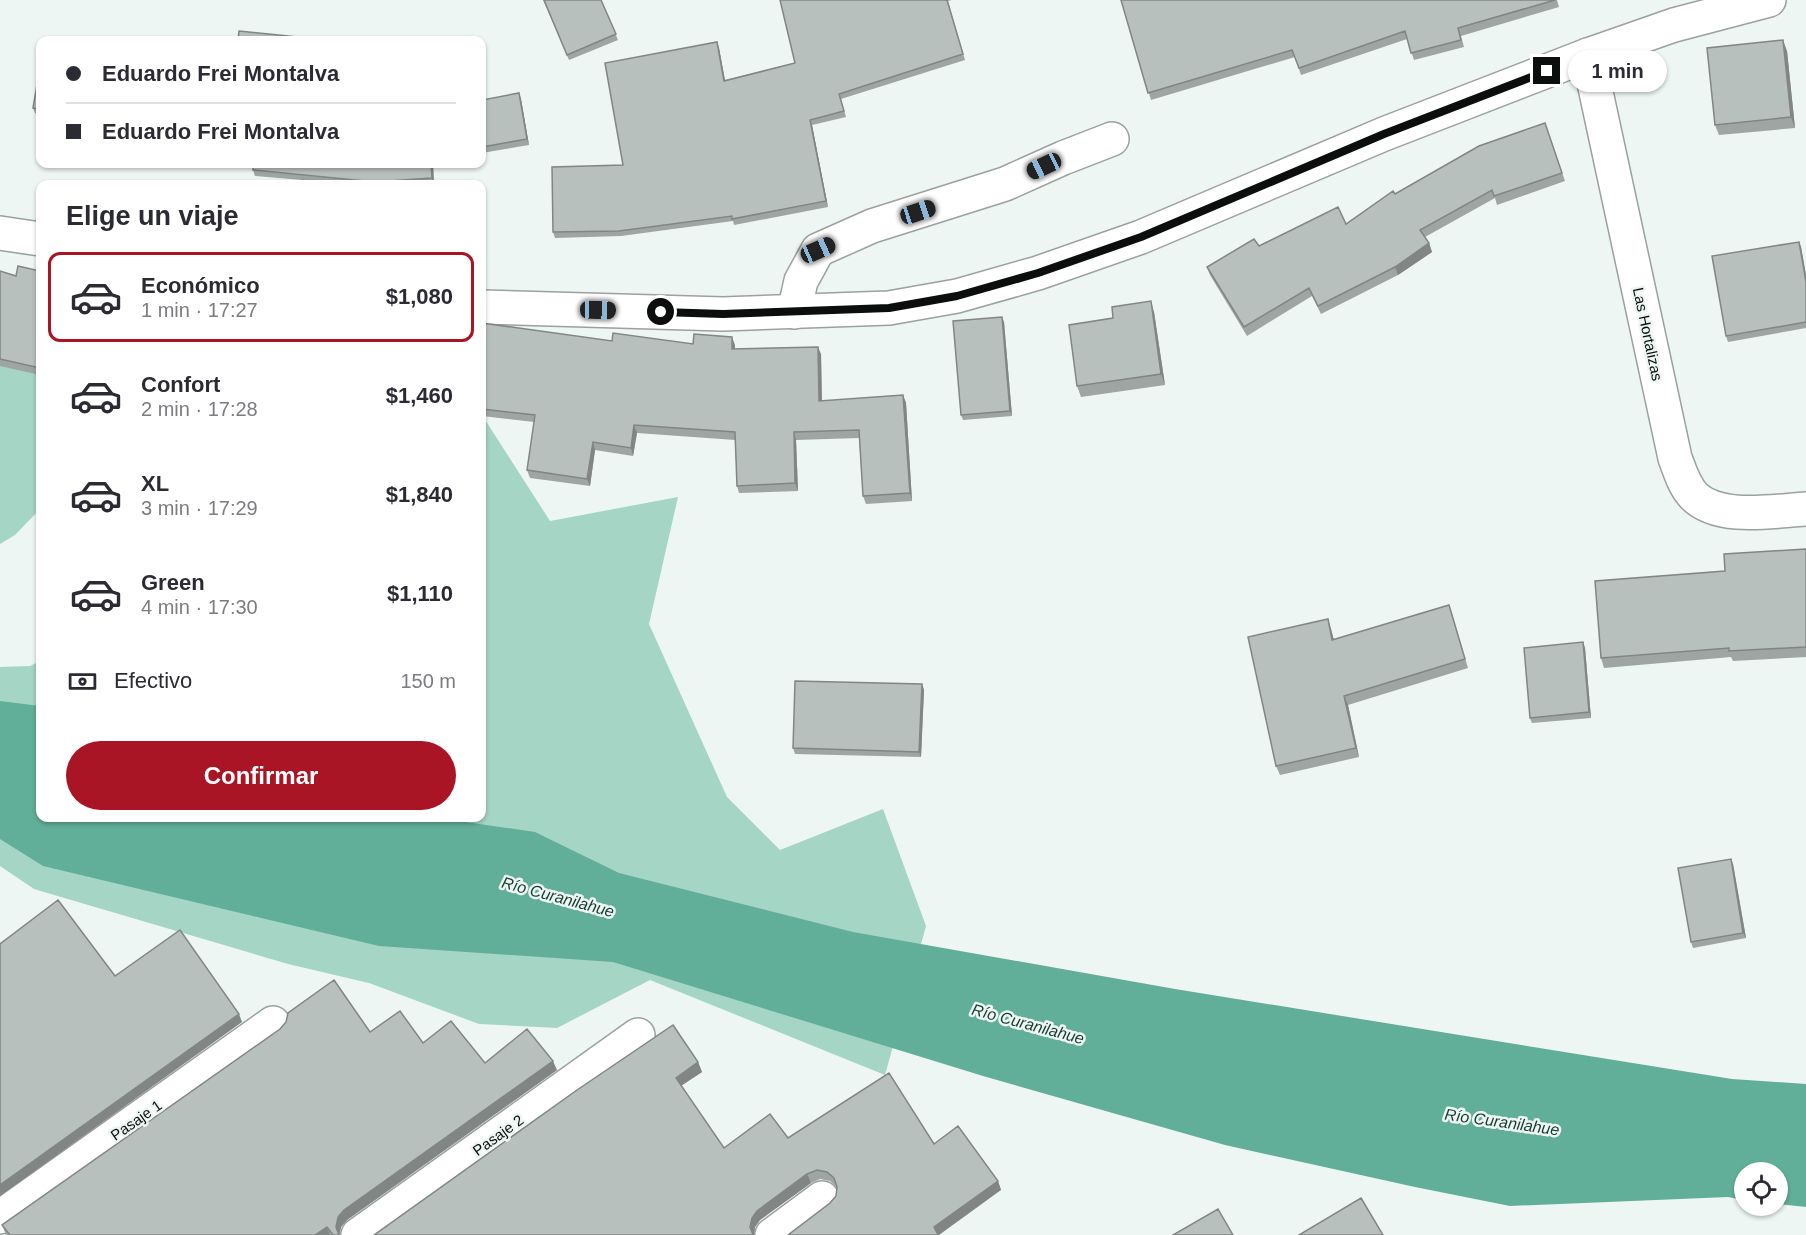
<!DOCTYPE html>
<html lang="es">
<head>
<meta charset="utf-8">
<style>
  :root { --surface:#fff; --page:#f2f2f3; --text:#2b2b33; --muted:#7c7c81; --line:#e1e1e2; --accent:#aa1525 }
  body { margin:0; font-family:Arial,sans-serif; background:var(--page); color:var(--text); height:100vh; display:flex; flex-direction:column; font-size:22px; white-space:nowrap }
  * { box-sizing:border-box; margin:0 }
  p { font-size:20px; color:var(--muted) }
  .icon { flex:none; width:33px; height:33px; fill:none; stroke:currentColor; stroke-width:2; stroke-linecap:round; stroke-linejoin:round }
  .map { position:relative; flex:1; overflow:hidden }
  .side { position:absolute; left:36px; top:180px; width:450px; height:642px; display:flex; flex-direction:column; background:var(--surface); border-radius:12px; box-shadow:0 2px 4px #0004 }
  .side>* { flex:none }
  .hud { position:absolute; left:36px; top:36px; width:450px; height:132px; border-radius:12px; box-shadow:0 2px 4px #0004; display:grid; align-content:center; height:132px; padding:0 30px; background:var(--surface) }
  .controls { position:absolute; left:1734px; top:1162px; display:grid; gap:12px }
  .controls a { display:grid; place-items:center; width:54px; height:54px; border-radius:50%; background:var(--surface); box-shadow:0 2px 4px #0004; font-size:30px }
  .end { position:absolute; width:27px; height:27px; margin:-14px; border:8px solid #0b0e0d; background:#fff; box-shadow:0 0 0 3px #fff }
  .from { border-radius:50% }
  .bubble { position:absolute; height:42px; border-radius:21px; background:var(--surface); box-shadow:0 2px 4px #0004; font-size:20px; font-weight:700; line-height:42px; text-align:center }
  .car { position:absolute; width:18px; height:36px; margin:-18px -9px; border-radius:8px; box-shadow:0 0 4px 2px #0007; background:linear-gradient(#222 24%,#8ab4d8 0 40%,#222 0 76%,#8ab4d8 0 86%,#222 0) }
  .hud b { display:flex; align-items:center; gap:21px; height:57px; font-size:22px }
  .hud b+b { border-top:2px solid var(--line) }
  .hud i { width:15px; height:15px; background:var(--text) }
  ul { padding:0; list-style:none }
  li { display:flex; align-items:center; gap:18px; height:90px; margin:0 12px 9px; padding:0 18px; border:3px solid transparent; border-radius:12px }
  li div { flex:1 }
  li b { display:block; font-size:22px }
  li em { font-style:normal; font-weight:700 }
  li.selected { border-color:var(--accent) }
  li>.icon { width:54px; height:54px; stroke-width:1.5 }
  h2 { padding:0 30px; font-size:27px; line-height:72px }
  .pay { display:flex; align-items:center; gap:15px; height:66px; padding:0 30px; font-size:22px }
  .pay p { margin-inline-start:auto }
  .primary-button { display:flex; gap:12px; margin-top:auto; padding:12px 30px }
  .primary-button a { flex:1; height:69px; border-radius:36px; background:var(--accent); color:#fff; font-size:24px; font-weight:700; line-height:69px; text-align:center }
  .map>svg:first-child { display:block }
  .green { fill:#a5d5c5 }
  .water { fill:#62af99 }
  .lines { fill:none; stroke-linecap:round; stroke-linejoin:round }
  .minor-casing { stroke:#9aa19f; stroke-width:36 }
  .primary-casing { stroke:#9aa19f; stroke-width:36 }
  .minor { stroke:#fff; stroke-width:33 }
  .primary { stroke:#fff; stroke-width:33 }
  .wall { fill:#9ea5a3 }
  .shaded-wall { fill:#818684 }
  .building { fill:#b8c0bd; stroke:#818684; stroke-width:1.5 }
  .route { stroke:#0b0e0d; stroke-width:8 }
  .labels { text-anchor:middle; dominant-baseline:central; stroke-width:5; stroke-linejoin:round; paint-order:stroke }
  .street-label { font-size:15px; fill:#0b0e0d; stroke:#edf6f3 }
  .water-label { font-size:16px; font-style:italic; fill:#173c32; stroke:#edf6f3 }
</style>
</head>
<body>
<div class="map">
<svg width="1806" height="1235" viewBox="0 0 1806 1235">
  <rect width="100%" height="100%" fill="#edf6f3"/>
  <path class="green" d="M0,355L40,371V509L15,535L0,544Z
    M482,415L550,521L678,497L649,624L727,797L780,850L883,809L926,926L885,1075L650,980L557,1028L479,1024L369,983L288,964L34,889L0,866V667L30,666L40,661V818H482Z"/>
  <path class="water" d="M0,701L40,706V818H438L535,832L619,873L853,932L1175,989L1732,1079L1806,1084V1207L1778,1204V1173H1744V1200L1728,1197L1510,1206L1415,1187L1225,1145L983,1076L613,962L379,946L43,866L0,839Z"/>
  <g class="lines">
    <defs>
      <path id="minor" d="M1588,55L1675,458C1680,471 1684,486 1694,496C1719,521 1773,511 1806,509
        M794,312L801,281L818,250L872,226L1005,184L1063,158L1112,139
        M0,1217L273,1023
        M358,1235L638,1035
        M772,1235L822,1198"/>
      <path id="primary" d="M0,233L40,239
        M482,307L723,314L889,308L957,296L1038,273L1141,237L1384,134L1588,55L1674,25L1769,0"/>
    </defs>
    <use href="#minor" class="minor-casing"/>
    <use href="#primary" class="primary-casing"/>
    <use href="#minor" class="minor"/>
    <use href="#primary" class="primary"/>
  </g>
  <path class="wall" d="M543,0H601L618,40L569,60Z
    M780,0H952L948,1L965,60L841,99L846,117L812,125L828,207L734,225L733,221L621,236L555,238L553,232L623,165L717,42L719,48L725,80L795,63Z
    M1121,0H1557L1559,7L1461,36L1464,47L1414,60L1407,39L1301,75L1295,57L1151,100Z
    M1787,51L1795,128L1719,135L1715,125Z
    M40,67V114L35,113L33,108Z
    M519,93L521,99L529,145L482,153V100Z
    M1545,123L1565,181L1497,205L1495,198L1425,237L1429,243L1432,252L1398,275L1321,314L1312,296L1247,336L1210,275L1207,267L1259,246L1346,224L1395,194Z
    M433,164L434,184H350L255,176L253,170Z
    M1799,242L1801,247L1806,275V328L1728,342L1726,336Z
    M0,271L16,276L40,271V375L0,366Z
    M1154,312L1165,385L1081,397L1077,386Z
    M1004,322L1012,416L963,420L961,415Z
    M482,323L612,341L735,345V349L821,354L822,401L903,395L906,403L912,501L866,504L863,496L859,438L796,440L798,491L739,493L737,486L735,440L637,433L633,456L595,450L590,486L530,478L527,470L534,422L482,416Z
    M1806,549V657L1733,661L1731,657L1604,668L1601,658L1725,571Z
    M1452,614L1468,668L1348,705L1359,757L1280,775L1276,766L1331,629L1334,640Z
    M1583,642L1585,648L1591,718L1532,723L1530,718Z
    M922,684L924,690L921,757L795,754L793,748Z
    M1733,864L1746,938L1693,948L1691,942Z
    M370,1032L423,1043L485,1063L557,1070L347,1220L341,1227L340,1235H6L2,1225Z
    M698,1062L702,1072L681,1086L724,1148L788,1138L934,1144L998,1181L1001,1190L830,1203L836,1196L837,1187L830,1181L820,1179L811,1183L760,1220L755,1227L754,1235H374Z"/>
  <path class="shaded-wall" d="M1783,40L1787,51L1795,128L1791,117Z
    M717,42L719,48L726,86L724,81Z
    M519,93L521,99L529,145L527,139Z
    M810,120L812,125L828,207L826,201Z
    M431,164H433L434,184L432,178Z
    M1799,242L1801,247L1806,275V282Z
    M1429,243L1432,252L1398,275L1395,267Z
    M1151,301L1154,312L1165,385L1161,374Z
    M1002,317L1004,322L1012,416L1010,411Z
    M732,337L735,345L734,357L732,349Z
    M818,347L821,354L822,409L819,401Z
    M903,395L906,403L912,501L910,493Z
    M634,425L637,433L633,456L631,448Z
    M794,432L796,440L798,491L795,483Z
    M593,442L595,450L590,486L587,479Z
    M1328,619L1331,629L1336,649L1332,640Z
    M1583,642L1585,648L1591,718L1589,712Z
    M922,684L924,690L921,757L919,752Z
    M1344,696L1348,705L1359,757L1356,748Z
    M1731,859L1733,864L1746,938L1743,933Z
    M239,1014L242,1022L0,1196V1185Z
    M553,1061L557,1070L347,1220L341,1227L339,1235L336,1227L338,1217L344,1210Z
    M698,1062L702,1072L679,1087L676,1078Z
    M807,1174L811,1183L760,1220L755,1227L754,1235H753L750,1227L752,1218L757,1211Z
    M998,1181L1001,1190L939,1235H936L934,1227Z
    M327,1227L330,1235H315Z"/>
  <path class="building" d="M544,0H601L616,34L567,55Z
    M780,0H947L963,54L839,94L844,111L810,120L826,201L732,219V216L619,231L553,232L552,167L623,165L605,63L717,42L724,81L795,63Z
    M1121,0H1555L1458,28L1461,40L1411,53L1405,31L1299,68L1292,50L1148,93Z
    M239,31L327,40H238Z
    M163,38L210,40H163Z
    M1783,40L1791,117L1715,125L1707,48Z
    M40,67V109L33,108Z
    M519,93L527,139L482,147V100Z
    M1545,123L1562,173L1494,196L1492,190L1420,230L1429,243L1395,267L1318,306L1309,288L1244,327L1207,267L1254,239L1259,246L1338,207L1346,224L1393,191L1395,194L1479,146Z
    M253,164H431L432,178L375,182L253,170Z
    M1799,242L1806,282V322L1726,336L1712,256Z
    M18,266L40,271V368L0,359V271L16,276Z
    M1151,301L1161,374L1077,386L1069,325L1113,318L1112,307Z
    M1002,317L1010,411L961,415L953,321Z
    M482,323L612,341L613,333L693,344L694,334L732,337V349L818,347L819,401L903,395L910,493L863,496L859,430L794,432L795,483L737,486L735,432L634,425L631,448L593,442L587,479L527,470L535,415L482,409Z
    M1806,549V647L1729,651V648L1601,658L1595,581L1725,571L1724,554Z
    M1449,605L1465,659L1344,696L1356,748L1276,766L1248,637L1328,619L1332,640Z
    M1583,642L1589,712L1530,718L1524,648Z
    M795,681L922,684L919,752L793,748Z
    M1731,859L1743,933L1691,942L1678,868Z
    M58,900L115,976L180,930L239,1014L0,1185V944Z
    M334,980L370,1032L400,1011L423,1043L451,1021L485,1063L527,1029L553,1061L344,1210L338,1217L336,1227L339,1235H333L327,1227L315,1235H10L2,1225L280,1029L286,1022L288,1013Z
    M673,1025L698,1062L676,1078L724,1148L770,1114L788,1138L889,1073L934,1144L958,1126L998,1181L934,1227L938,1235H788L830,1203L836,1196L837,1187L834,1178L827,1172L817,1170L807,1174L757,1211L752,1218L750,1227L753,1235H374L577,1090Z
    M1361,1198L1383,1235H1299Z
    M1218,1209L1233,1235H1173Z"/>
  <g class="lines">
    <path class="route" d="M661,312L723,314L889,308L957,296L1038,273L1141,237L1384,134L1547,71"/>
  </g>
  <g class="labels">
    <g class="street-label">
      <text transform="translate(1648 334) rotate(78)">Las Hortalizas</text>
      <text transform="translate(136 1120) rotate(-35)">Pasaje 1</text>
      <text transform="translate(498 1135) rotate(-36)">Pasaje 2</text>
    </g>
    <g class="water-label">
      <text transform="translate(558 897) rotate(15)">Río Curanilahue</text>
      <text transform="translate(1028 1024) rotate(15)">Río Curanilahue</text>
      <text transform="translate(1502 1122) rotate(8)">Río Curanilahue</text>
    </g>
  </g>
</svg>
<div class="controls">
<a><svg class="icon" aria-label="locate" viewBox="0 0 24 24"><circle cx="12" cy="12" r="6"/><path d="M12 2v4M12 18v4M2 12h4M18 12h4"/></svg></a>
</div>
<i class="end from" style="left:661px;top:312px"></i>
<i class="end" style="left:1547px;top:71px"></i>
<div class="bubble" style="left:1568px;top:50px;width:99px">1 min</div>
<i class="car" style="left:1044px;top:166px;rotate:245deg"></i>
<i class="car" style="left:918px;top:212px;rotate:72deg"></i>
<i class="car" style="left:818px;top:250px;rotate:66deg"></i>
<i class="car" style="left:598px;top:310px;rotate:91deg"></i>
<div class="hud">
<b><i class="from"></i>Eduardo Frei Montalva</b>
<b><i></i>Eduardo Frei Montalva</b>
</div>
<section class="side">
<h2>Elige un viaje</h2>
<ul>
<li class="selected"><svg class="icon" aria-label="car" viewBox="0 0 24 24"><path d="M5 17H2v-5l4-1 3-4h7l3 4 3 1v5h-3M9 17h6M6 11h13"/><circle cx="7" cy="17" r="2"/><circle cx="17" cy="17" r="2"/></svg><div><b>Económico</b><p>1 min · 17:27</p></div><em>$1,080</em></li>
<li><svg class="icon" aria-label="car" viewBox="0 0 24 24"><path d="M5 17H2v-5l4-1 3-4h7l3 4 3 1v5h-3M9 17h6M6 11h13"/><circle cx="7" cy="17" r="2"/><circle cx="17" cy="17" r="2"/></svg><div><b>Confort</b><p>2 min · 17:28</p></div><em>$1,460</em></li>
<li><svg class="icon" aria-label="car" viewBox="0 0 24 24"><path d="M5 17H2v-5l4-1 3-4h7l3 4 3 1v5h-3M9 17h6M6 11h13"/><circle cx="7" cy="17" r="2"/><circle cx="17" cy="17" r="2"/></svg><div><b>XL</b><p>3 min · 17:29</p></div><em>$1,840</em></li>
<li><svg class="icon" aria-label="car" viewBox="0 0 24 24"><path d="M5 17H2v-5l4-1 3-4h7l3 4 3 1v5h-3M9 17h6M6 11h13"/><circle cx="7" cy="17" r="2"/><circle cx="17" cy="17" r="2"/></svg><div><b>Green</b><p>4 min · 17:30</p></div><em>$1,110</em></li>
</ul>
<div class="pay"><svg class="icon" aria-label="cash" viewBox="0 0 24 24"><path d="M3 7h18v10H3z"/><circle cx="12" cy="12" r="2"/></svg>Efectivo<p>150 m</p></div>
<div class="primary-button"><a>Confirmar</a></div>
</section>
</div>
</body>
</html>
